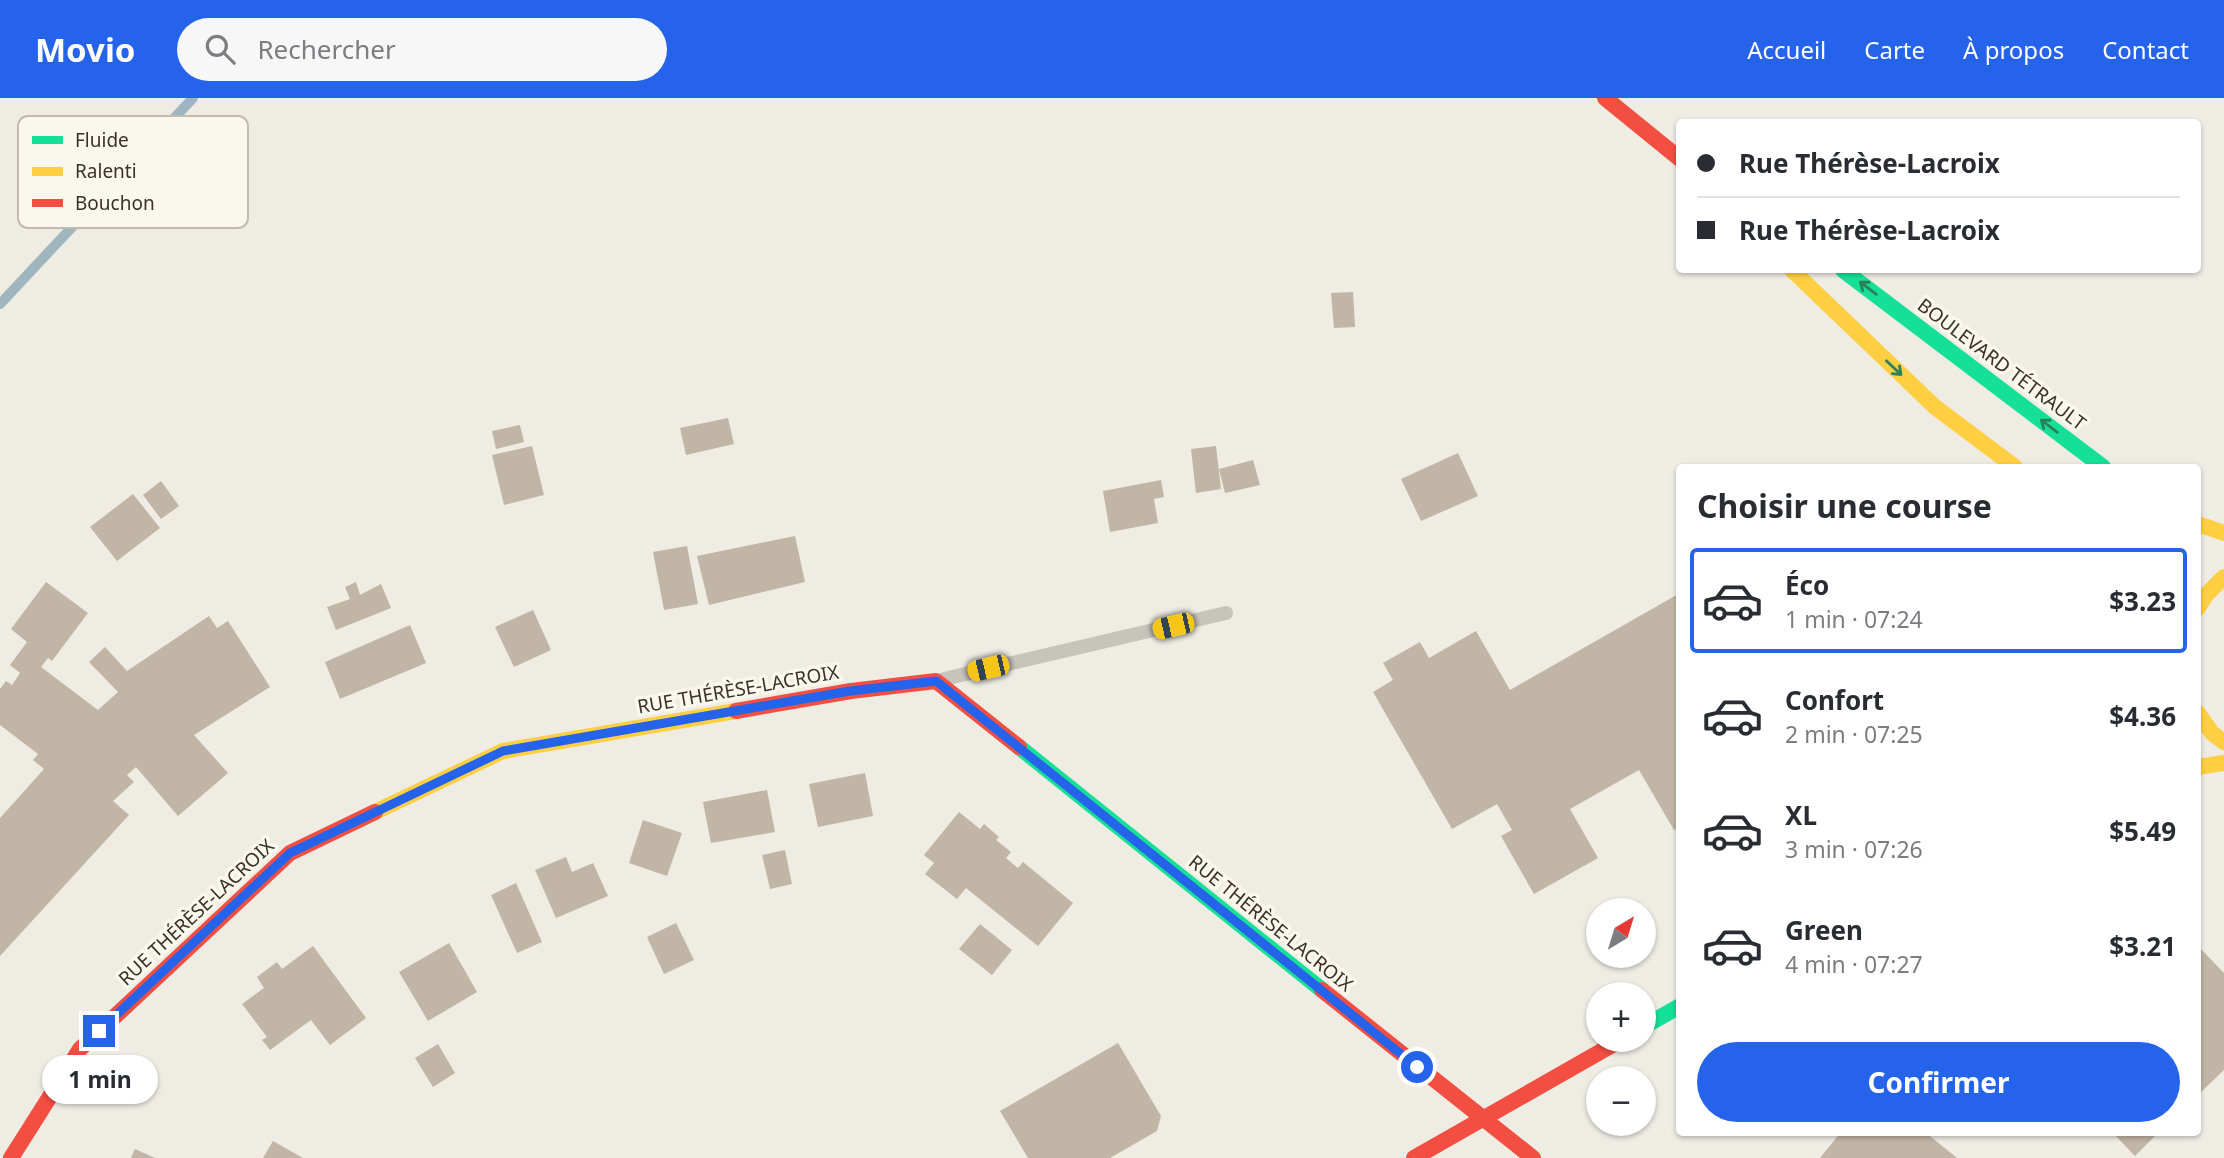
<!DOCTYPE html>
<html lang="fr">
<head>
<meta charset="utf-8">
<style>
  :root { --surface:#fff; --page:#f7f7f7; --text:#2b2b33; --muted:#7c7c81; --line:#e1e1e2; --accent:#2563eb }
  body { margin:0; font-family:"Noto Sans",sans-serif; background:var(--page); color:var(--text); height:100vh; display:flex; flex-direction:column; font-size:26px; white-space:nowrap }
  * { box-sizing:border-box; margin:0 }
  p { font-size:23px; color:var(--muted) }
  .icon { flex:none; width:38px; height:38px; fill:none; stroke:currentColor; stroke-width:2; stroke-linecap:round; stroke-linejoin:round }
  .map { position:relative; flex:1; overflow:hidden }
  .side { position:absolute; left:1676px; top:366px; width:525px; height:672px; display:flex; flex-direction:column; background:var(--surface); border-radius:7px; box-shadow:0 2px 5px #0004 }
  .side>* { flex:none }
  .guide { position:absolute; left:1676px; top:21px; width:525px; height:154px; border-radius:7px; box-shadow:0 2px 5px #0004; display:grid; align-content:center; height:154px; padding:0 21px; background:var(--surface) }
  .needle { width:46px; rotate:38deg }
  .buttons { position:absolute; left:1586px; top:800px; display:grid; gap:14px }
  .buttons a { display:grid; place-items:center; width:70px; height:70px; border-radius:50%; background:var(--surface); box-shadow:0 2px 5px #0004; font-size:35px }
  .end { position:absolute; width:32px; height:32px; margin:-16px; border:9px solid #2563eb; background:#fff; box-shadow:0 0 0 4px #fff }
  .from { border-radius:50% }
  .bubble { position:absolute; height:49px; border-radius:24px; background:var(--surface); box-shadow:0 2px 5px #0004; font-size:23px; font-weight:700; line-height:49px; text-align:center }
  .car { position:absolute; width:21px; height:42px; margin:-21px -10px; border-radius:9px; box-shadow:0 0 5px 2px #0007; background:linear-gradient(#f5c518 24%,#345 0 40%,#f5c518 0 76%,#345 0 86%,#f5c518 0) }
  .guide b { display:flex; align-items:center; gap:24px; height:66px; font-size:26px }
  .guide b+b { border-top:2px solid var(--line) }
  .guide i { width:18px; height:18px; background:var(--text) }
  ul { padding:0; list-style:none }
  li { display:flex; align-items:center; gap:21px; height:105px; margin:0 14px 10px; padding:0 7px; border:4px solid transparent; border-radius:7px }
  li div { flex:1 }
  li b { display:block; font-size:26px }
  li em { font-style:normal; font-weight:700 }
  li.on { border-color:var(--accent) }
  li>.icon { width:63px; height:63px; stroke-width:1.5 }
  h2 { padding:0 21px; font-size:32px; line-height:84px }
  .cta { display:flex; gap:14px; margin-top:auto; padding:14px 21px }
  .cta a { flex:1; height:80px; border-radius:42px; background:var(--accent); color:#fff; font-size:28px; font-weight:700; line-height:80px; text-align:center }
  header { display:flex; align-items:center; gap:42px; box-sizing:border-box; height:98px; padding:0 35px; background:var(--accent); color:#fff }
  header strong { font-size:33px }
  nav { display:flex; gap:38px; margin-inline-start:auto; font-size:24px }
  .search { width:490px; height:63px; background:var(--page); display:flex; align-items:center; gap:18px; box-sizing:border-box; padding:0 24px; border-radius:38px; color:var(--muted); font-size:26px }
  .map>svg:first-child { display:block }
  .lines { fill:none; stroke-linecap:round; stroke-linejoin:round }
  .stream { stroke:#a0b6bf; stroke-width:10 }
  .building { fill:#c1b5a5 }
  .lane { stroke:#c7c4bc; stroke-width:14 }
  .fast { stroke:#16e098; stroke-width:16 }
  .slow { stroke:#ffcf43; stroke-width:16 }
  .jam { stroke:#f24e42; stroke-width:16 }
  .oneway { stroke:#29815c }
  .route { stroke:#2563eb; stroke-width:9 }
  .labels { text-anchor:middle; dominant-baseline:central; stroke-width:7; stroke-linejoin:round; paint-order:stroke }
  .street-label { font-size:19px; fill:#38332a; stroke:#faf7ec }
  .key { fill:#faf7ec; stroke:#c0bcb2; stroke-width:2 }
  .key-label { font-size:19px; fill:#38332a }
</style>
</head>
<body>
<header>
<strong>Movio</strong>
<div class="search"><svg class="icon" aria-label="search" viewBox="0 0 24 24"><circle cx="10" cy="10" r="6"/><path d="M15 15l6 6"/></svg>Rechercher</div>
<nav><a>Accueil</a><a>Carte</a><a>À propos</a><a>Contact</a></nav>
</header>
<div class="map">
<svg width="2224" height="1060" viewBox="0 0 2224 1060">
  <rect width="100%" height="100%" fill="#eeece3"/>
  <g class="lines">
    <path class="stream" d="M0,206L193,0"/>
  </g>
  <path class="building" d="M1353,194L1355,229L1334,230L1331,195Z
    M728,320L734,346L686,357L680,330Z
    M520,327L524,344L496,351L492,333Z
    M532,348L544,397L504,407L492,357Z
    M1216,348L1221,391L1196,395L1191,351Z
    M1458,355L1478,398L1421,423L1401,381Z
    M1253,362L1260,387L1225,395L1219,371Z
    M1161,382L1164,399L1154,401L1158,425L1110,434L1103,393Z
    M161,383L179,408L161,421L143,397Z
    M133,396L160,430L117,463L90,429Z
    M795,438L805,484L709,507L697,458Z
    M687,448L698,506L664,512L653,454Z
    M46,484L88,515L52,563L48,560L41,569L98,612L118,594L89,564L105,549L127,573L209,518L217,530L228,523L270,589L194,637L228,675L178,718L136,669L127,677L134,684L113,703L129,717L0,858V720L44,671L33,662L38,656L0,627V591L6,583L12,587L20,575L10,567L27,544L11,531Z
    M356,484L360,497L381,486L391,510L336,532L327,509L350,501L345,489Z
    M1680,495V729L1674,732L1639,672L1570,711L1598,760L1534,796L1501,738L1512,732L1497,706L1452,731L1373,594L1393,582L1383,565L1420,544L1429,560L1476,533L1510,592Z
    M533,512L551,552L514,569L495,529Z
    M410,527L426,565L340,601L325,564Z
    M865,675L873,718L818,729L809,686Z
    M767,692L775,734L711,745L703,704Z
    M959,714L980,731L984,726L999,739L996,742L1011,754L1006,760L1018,770L1023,764L1073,805L1038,848L966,790L957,801L925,776L934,765L924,757Z
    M643,722L682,735L667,778L629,765Z
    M785,752L792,786L770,791L762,757Z
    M566,759L572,774L593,765L608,798L556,820L535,772Z
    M516,785L542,844L517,855L491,797Z
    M676,825L694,862L664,876L647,839Z
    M980,826L1012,852L992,877L959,851Z
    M449,845L477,894L428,923L399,874Z
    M313,848L366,920L330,947L311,922L270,952L262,942L267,939L242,906L264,890L257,879L277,864L282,871Z
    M2198,848L2224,875V972L2198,997Z
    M1118,945L1161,1018L1157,1033L1110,1060H1028L1000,1013Z
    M438,946L455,975L433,989L415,960Z
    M1841,1034H1925L1957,1060H1820Z
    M2112,1034H2159L2135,1058Z
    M273,1043L303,1060H263Z
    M135,1051L155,1060H131Z"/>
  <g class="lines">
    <path class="lane" d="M944,581L1226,515"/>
    <path class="fast" d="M1843,172L2103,369
      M1019,649L1322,892
      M1643,929L1680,908"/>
    <path class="slow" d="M1792,172L1935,309L2015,369
      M2198,426L2224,435
      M2198,510L2206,497L2224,479
      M2198,615L2212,635L2224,644
      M2198,669L2224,665
      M375,714L503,653L736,613"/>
    <path class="jam" d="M1605,0L1680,61
      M736,613L851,593L936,583L1019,649
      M1322,892L1533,1060
      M11,1060L80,951L290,755L375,714
      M1414,1060L1621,942"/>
  </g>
  <defs><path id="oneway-shaft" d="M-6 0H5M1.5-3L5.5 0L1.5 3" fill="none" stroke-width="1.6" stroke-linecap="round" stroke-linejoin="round" transform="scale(1.75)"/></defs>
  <g class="oneway">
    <use href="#oneway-shaft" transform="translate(1868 190) rotate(-143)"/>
    <use href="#oneway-shaft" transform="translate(1894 270) rotate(43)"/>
    <use href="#oneway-shaft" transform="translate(2049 328) rotate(-143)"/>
  </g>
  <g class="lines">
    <path class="route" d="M99,933L290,755L503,653L850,593L936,583L1417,969"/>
  </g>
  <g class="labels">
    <g class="street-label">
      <text transform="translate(2002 266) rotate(37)">BOULEVARD TÉTRAULT</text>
      <text transform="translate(738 591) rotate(-10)">RUE THÉRÈSE-LACROIX</text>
      <text transform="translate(196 814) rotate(-43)">RUE THÉRÈSE-LACROIX</text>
      <text transform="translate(1271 825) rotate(39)">RUE THÉRÈSE-LACROIX</text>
    </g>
  </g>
  <rect x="18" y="18" width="230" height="112" rx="10" class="key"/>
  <rect x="32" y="38" width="31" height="8" fill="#16e098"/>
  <rect x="32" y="69" width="31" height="9" fill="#ffcf43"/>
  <rect x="32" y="101" width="31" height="8" fill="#f24e42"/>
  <g class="key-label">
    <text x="75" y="49">Fluide</text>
    <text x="75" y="80">Ralenti</text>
    <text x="75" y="112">Bouchon</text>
  </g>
</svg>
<div class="buttons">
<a><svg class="needle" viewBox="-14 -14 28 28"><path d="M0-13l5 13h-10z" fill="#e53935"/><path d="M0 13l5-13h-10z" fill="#7c7c81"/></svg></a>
<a>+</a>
<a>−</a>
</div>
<i class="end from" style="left:1417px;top:969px"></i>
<i class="end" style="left:99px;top:933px"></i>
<div class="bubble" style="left:42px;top:957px;width:116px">1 min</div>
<i class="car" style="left:1173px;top:528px;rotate:257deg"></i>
<i class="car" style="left:988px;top:570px;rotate:257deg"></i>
<div class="guide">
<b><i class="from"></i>Rue Thérèse-Lacroix</b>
<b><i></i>Rue Thérèse-Lacroix</b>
</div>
<section class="side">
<h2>Choisir une course</h2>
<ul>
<li class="on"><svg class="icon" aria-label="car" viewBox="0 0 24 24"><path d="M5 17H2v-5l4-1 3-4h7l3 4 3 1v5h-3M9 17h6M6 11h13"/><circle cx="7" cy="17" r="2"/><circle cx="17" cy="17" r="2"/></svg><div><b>Éco</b><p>1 min · 07:24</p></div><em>$3.23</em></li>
<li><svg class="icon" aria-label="car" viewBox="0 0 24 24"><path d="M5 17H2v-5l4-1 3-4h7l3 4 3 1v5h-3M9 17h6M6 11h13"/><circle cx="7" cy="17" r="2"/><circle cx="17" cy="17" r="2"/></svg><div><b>Confort</b><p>2 min · 07:25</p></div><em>$4.36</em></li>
<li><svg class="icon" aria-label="car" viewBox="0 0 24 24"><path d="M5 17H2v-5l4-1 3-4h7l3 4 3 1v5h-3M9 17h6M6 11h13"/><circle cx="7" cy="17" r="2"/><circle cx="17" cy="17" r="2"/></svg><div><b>XL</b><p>3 min · 07:26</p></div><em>$5.49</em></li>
<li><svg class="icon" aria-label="car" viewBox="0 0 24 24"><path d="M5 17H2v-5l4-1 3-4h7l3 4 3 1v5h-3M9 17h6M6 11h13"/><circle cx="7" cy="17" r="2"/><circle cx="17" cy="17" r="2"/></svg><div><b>Green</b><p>4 min · 07:27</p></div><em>$3.21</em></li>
</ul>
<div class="cta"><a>Confirmer</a></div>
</section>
</div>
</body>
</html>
